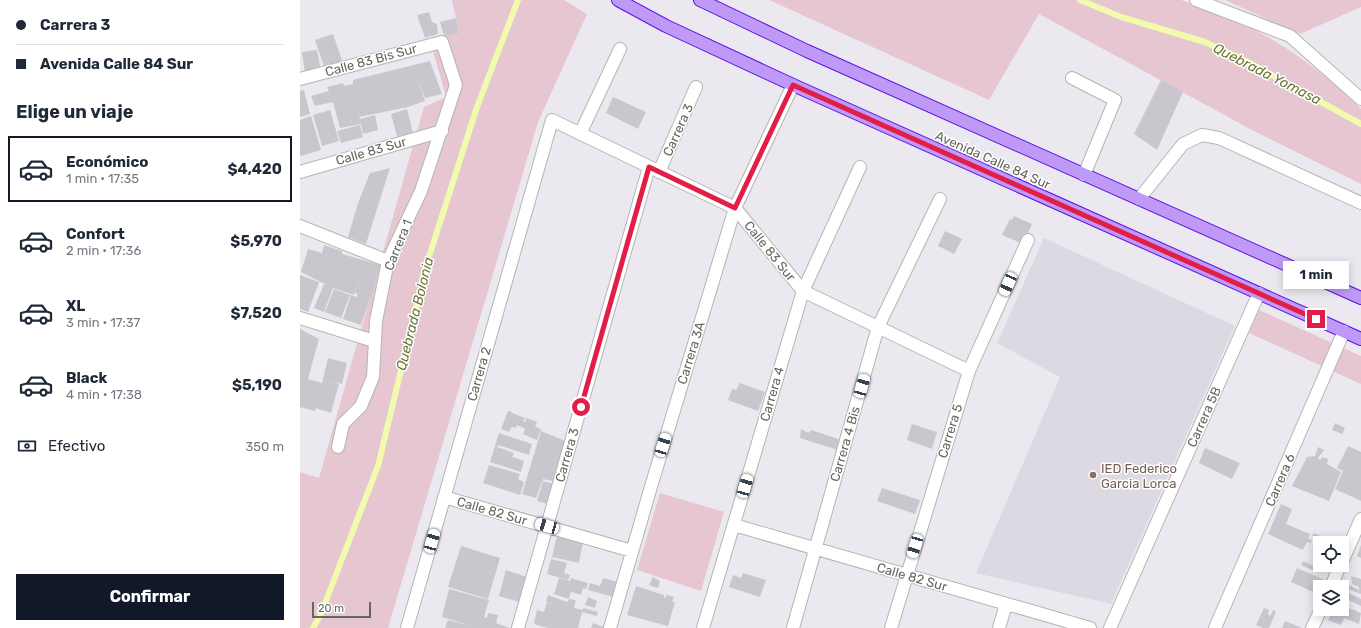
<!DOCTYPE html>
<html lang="es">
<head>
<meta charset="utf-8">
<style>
  :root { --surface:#fff; --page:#f6f6f7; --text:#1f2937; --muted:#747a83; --line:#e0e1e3; --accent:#111827 }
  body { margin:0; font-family:Rubik,sans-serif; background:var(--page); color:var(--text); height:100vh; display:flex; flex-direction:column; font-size:15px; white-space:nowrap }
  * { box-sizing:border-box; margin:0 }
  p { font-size:13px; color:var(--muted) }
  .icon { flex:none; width:22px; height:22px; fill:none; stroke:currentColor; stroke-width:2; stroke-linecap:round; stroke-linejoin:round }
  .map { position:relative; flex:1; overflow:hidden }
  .drawer { display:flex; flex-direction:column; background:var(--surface); width:300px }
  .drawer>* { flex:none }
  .guide { display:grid; align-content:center; height:88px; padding:0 16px; background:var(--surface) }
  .fabs { position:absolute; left:1013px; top:536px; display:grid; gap:8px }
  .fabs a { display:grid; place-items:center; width:36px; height:36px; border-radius:0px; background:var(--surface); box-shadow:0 2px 10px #0003; font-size:20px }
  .scale { position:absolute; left:12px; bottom:10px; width:59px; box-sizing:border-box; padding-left:4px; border:2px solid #65675f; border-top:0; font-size:11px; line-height:14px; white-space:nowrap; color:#65675f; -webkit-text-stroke:3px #fff; paint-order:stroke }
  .end { position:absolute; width:18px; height:18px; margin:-9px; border:5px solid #e11d48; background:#fff; box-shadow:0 0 0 2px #fff }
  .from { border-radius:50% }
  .bubble { position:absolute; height:28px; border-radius:0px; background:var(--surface); box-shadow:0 2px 10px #0003; font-size:13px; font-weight:700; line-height:28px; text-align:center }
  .car { position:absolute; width:12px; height:24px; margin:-12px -6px; border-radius:5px; box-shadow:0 0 3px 1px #0007; background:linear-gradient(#fff 24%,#345 0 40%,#fff 0 76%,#345 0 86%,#fff 0) }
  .guide b { display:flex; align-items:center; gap:14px; height:38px; font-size:15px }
  .guide b+b { border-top:1px solid var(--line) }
  .guide i { width:10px; height:10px; background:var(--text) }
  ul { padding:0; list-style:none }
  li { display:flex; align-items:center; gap:12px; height:66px; margin:0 8px 6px; padding:0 8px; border:2px solid transparent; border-radius:0px }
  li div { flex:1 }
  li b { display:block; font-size:15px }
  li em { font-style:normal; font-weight:700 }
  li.on { border-color:var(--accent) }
  li>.icon { width:36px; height:36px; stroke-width:1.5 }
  h2 { padding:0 16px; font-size:18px; line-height:48px }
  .pay { display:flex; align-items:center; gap:10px; height:44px; padding:0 16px; font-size:15px }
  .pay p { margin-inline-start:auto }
  .cta { display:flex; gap:8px; margin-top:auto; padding:8px 16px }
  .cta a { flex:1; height:46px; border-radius:0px; background:var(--accent); color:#fff; font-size:16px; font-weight:700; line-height:46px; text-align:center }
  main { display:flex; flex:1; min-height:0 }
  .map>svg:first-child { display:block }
  .education { fill:#ddd9e3 }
  .green { fill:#e5c6d1 }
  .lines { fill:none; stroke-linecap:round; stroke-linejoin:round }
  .stream { stroke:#f2faae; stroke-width:6 }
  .building { fill:#c9c6ce }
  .minor-casing { stroke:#b4b6b0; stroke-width:14 }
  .highway-casing { stroke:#5c10e8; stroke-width:14 }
  .minor { stroke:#fff; stroke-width:12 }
  .highway { stroke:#bf99f6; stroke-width:12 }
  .route { stroke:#e11d48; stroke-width:5 }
  .education-dot { fill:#8d6e63; stroke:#fff; stroke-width:1.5 }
  .labels { text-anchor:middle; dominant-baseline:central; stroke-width:3; stroke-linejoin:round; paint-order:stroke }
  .street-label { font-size:13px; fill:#65675f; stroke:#fff }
  .education-label { font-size:13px; fill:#785e54; stroke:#fff; text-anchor:start }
  .water-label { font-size:14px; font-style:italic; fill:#6d7837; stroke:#fff }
</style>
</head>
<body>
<main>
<section class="drawer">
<div class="guide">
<b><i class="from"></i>Carrera 3</b>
<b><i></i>Avenida Calle 84 Sur</b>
</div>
<h2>Elige un viaje</h2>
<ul>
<li class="on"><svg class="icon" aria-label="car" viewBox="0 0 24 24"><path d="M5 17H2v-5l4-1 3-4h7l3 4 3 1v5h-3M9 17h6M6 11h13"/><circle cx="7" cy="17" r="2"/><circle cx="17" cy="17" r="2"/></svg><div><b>Económico</b><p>1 min · 17:35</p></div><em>$4,420</em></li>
<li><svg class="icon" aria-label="car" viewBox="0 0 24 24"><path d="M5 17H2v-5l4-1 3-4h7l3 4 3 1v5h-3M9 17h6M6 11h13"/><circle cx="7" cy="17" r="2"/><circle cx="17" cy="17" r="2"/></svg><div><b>Confort</b><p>2 min · 17:36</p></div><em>$5,970</em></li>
<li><svg class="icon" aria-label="car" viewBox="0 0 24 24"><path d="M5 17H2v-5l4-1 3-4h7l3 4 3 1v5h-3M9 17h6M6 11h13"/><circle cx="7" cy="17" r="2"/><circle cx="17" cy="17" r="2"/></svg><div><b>XL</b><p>3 min · 17:37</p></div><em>$7,520</em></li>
<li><svg class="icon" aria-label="car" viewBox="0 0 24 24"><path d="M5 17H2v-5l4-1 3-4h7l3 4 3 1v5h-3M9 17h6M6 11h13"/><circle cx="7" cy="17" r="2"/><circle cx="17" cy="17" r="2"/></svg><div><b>Black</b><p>4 min · 17:38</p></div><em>$5,190</em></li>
</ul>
<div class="pay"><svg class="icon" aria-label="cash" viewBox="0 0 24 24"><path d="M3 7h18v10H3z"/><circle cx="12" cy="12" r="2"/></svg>Efectivo<p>350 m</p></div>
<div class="cta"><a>Confirmar</a></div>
</section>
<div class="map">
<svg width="1061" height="628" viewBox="0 0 1061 628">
  <rect width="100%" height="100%" fill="#ece8f0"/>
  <path class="education" d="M744,238L935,326L811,604L676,573L760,377L697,343Z"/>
  <path class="green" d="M152,0H264L287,14L238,122L88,628H0V472L19,478L124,107L146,97L130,40L159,32Z
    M469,0H881C901,7 923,13 942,23C986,45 1026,74 1061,109V184L950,129L739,14L689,100Z
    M925,0H1061V7L1000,34Z
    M959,310L1061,356V384L949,333Z
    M360,493L424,512L401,591L337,570Z"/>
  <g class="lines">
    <path class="stream" d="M780,0L821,17L905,42L946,61L1061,124
      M13,628L20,616L78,466L126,266L177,107L218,0"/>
  </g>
  <path class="building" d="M129,12L132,22L137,24L138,34L125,38L117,15Z
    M156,18L159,33L144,36L140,22Z
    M33,34L44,66L26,72L15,40Z
    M17,50L21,71L5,74L2,52Z
    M130,61L142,94L125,98L117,78L125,101L108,107L59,117L60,119L75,115L78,130L63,134L61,124L40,128L33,102L15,106L11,96L29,91L27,87L43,83L44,86L53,84V80Z
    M861,80L883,92L857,150L834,134Z
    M4,90L10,114L0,117V91Z
    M313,97L346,112L338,129L306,113Z
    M107,109L113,133L97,136L91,114Z
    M30,110L39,141L22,146L13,115Z
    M11,116L21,150L0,156V120Z
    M60,125L63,137L41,143L37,131Z
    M90,168L66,244L48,237L58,203L70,173Z
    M714,216L732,224L723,244L702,235L710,219L712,220Z
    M645,231L662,239L654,254L638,246Z
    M24,245L42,251V254L80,265L71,298L60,295L70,298L61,325L43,319L51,295L56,297L58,294L55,293L63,267L54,295L33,288L24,312L14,308L24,284L29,286L1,272L8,249L22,253Z
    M0,275L19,282L8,312L0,309Z
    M34,289L50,295L41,318L25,312Z
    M0,329L19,339L8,379L22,383L28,358L47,363L42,384L30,381L39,384L31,413L16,408L19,396L15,411L0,407Z
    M440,383L465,392L458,411L428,400L432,389L436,390Z
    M208,411L212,412L211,416L212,413L225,418L223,421L225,422L226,418L237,422L235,427L241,429L237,440L223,434L225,429L217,425L216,428L212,427L209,432L201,429Z
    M1035,423L1045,428L1042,434L1032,430Z
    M612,424L637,432L632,449L607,440Z
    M501,429L509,433L511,430L541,440L538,450L500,438Z
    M241,431L268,442L257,482L243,479L236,498L222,494Z
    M199,433L232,444L229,455L198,445L197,447L214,453L212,457L224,461L221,472L190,462Z
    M1048,446L1061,452V501L1035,489L1043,471L1037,468Z
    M1018,447L1024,450L1018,458L1020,460L1023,457L1028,459L1027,464L1041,472L1029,501L992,486L1007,457L1015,456Z
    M905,448L940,463L932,479L899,463Z
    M189,465L220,474L218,479L224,482L220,495L183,483Z
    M243,481L257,485L251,505L237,501Z
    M582,488L620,500L615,514L577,501Z
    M981,504L992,509L986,524L1010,534L1008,539L1012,540L1011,543L1007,542L1003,550L968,534Z
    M1014,533L1035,543H1028L1012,536Z
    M257,536L283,542L279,563L252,557Z
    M1061,545V558L1057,556Z
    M161,546L200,558L188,599L148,587Z
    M1015,552L1020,555V560L1014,557Z
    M251,559L267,563L264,573L270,575L268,580L247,574Z
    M1003,561L1020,569L1019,573L1001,565Z
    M997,568L1027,581L1024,587H1020V595L991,582Z
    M206,570L230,578L223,603L199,596Z
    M443,573L466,580L460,597L429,587L433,575L441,578Z
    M1051,576L1061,579V594L1048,589L1049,585L1059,590V587L1052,584Z
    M353,577L360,581L358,588L349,585Z
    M259,578L270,581L271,578L288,583L286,589L283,588L281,595L271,592L269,599L254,594Z
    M303,578L321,583L317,598L288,590L290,583L300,586Z
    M336,586L364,595V599L367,595L374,597L372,602H375L368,626L327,615Z
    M149,589L189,600L184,617L187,618L188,613L198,615L196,623L210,628H145L148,620L172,626L142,617Z
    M1046,592L1061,599V606L1043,597Z
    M248,595L267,602L269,599L276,600L274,608L283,610V608L298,612L297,616L282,612L278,628H248L234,624L237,610L244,612L247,602L253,604L246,601Z
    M288,597L297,601L295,608L285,605Z
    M1044,606L1061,613L1059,624L1044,618L1041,625L1028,620L1033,610L1041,613Z
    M964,608L969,610L968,614L970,616L973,610L976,612L969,628H963L956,625Z
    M985,621L1002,628H982Z
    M293,623L306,628H291Z"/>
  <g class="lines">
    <defs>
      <path id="minor" d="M896,0L990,36L1061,99
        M772,78L815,100L784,175
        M0,79L142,42L156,85L121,191L88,261L76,321L73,377L61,406L43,424L38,447
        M280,134L320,49
        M0,172L142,131
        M359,172L396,87
        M839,199L883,144L902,135L919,138L1061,203
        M0,226L88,261
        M0,318L74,341
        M144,497L332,551
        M434,525L790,628
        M1042,562L1061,519
        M1031,587L1040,565
        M107,628L252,120L435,208L503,291L669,371
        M218,628L349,167
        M310,628L350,490L435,208L493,85
        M403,628L503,291L560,167
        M493,628L578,327L640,199
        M591,628L669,371L728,240
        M699,628L706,604
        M810,628L959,293
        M915,628L1044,331
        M1012,628L1021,609"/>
      <path id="highway" d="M318,0L366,26L493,85L1061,339
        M400,0L507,51L1061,298"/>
    </defs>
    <use href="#minor" class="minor-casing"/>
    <use href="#highway" class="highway-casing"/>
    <use href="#minor" class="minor"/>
    <use href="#highway" class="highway"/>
  </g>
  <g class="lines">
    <path class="route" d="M281,407L349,167L435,208L493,85L1016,319"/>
  </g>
  <circle class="education-dot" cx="793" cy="475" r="4"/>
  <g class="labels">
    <g class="street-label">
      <text transform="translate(71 60) rotate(-15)">Calle 83 Bis Sur</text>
      <text transform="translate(378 130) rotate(-66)">Carrera 3</text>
      <text transform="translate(71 151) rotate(-16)">Calle 83 Sur</text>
      <text transform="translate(693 160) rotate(24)">Avenida Calle 84 Sur</text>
      <text transform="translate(98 245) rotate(-68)">Carrera 1</text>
      <text transform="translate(470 251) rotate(51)">Calle 83 Sur</text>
      <text transform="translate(391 353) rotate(-73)">Carrera 3A</text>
      <text transform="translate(179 374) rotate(-74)">Carrera 2</text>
      <text transform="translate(472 394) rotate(-74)">Carrera 4</text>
      <text transform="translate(904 417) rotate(-66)">Carrera 5B</text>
      <text transform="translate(650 431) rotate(-73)">Carrera 5</text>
      <text transform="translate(545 444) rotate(-74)">Carrera 4 Bis</text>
      <text transform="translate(267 455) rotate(-74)">Carrera 3</text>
      <text transform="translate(980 480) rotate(-67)">Carrera 6</text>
      <text transform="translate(192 511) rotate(16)">Calle 82 Sur</text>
      <text transform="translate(612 577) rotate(16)">Calle 82 Sur</text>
    </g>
    <g class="education-label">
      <text x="801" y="468">IED Federico<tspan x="801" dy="15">Garcia Lorca</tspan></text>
    </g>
    <g class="water-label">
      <text transform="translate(967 74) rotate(27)">Quebrada Yomasa</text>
      <text transform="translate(115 314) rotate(-76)">Quebrada Bolonia</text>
    </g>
  </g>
</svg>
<div class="fabs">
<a><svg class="icon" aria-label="locate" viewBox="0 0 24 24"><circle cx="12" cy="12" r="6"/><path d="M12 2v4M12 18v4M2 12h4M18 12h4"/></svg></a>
<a><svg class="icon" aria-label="layers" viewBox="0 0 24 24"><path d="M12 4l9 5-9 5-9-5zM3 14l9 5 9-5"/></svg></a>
</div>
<div class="scale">20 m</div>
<i class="end from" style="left:281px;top:407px"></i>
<i class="end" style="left:1016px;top:319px"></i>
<div class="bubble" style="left:983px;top:261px;width:66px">1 min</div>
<i class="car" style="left:708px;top:284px;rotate:204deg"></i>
<i class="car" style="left:562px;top:386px;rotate:16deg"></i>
<i class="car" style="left:363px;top:445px;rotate:17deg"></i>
<i class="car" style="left:445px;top:486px;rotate:16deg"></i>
<i class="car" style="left:247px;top:526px;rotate:286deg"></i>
<i class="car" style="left:132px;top:541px;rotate:16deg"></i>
<i class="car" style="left:615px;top:546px;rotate:197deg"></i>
</div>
</main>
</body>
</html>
